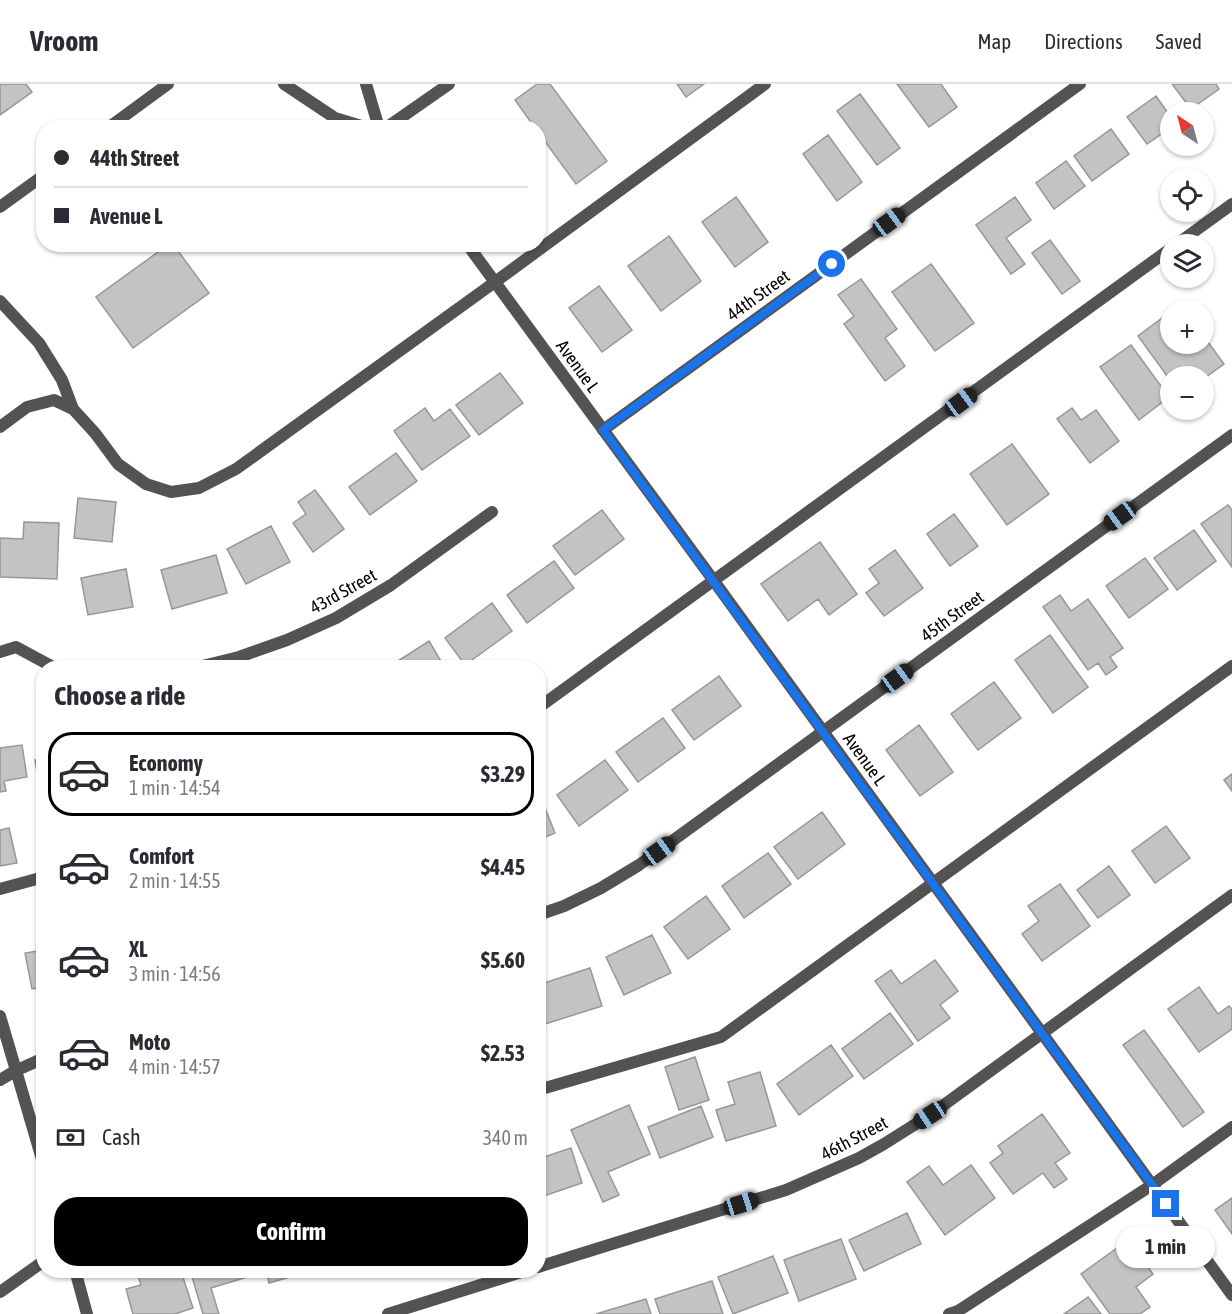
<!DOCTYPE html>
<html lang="en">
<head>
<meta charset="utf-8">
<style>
  :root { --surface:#fff; --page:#f2f2f3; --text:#2b2b33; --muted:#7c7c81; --line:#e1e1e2; --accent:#000 }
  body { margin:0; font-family:"Asap Condensed",sans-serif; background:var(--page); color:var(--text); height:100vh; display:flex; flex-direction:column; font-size:22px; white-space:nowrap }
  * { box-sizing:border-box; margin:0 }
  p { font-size:20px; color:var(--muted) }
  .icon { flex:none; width:33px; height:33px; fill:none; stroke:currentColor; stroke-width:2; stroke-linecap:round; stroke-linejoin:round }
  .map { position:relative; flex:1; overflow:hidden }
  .panel { position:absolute; left:36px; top:576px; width:510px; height:618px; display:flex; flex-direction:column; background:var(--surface); border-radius:24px; box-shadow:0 2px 4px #0004 }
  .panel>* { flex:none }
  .guide { position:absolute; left:36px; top:36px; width:510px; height:132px; border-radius:24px; box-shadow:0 2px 4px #0004; display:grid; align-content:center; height:132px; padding:0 18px; background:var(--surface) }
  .needle { width:39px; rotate:324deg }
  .fabs { position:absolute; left:1160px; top:18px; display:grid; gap:12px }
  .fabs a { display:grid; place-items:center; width:54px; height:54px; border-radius:50%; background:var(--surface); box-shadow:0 2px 4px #0004; font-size:30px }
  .end { position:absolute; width:27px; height:27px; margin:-14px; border:8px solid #1a73e8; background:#fff; box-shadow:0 0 0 3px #fff }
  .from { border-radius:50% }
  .bubble { position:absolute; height:42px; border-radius:21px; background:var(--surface); box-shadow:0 2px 4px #0004; font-size:20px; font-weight:700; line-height:42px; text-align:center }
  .car { position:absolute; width:18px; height:36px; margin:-18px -9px; border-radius:8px; box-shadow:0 0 4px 2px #0007; background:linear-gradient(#222 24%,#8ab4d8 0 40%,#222 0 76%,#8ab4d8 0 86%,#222 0) }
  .guide b { display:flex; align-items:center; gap:21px; height:57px; font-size:22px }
  .guide b+b { border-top:2px solid var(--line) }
  .guide i { width:15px; height:15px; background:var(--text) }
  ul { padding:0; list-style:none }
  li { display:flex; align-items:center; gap:18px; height:84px; margin:0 12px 9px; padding:0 6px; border:3px solid transparent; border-radius:24px }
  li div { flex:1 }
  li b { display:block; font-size:22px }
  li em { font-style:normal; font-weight:700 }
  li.active { border-color:var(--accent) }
  li>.icon { width:54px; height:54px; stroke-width:1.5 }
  h2 { padding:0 18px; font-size:27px; line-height:72px }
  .pay { display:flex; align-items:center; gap:15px; height:66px; padding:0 18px; font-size:22px }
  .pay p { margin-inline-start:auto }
  .primary-button { display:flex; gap:12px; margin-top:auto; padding:12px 18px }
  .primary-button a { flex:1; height:69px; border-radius:24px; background:var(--accent); color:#fff; font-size:24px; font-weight:700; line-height:69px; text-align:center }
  header { display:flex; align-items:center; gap:36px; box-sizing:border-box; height:84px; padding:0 30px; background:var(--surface); border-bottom:2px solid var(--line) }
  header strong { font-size:28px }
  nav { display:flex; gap:33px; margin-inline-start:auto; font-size:21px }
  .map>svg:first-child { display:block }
  .building { fill:#c3c3c3; stroke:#979797; stroke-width:1.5 }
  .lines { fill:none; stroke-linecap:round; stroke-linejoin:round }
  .service { stroke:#535353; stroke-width:12 }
  .minor { stroke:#535353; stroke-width:12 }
  .tertiary { stroke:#535353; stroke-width:12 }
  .route { stroke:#1a73e8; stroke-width:8 }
  .labels { text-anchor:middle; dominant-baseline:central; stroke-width:4.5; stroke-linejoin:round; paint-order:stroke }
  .street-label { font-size:18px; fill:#000; stroke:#fff }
</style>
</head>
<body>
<header>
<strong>Vroom</strong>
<nav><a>Map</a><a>Directions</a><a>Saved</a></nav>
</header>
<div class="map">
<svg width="1232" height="1230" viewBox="0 0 1232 1230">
  <rect width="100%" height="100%" fill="#fff"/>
  <path class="building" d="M0,0H26L32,8L0,31Z
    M537,0H550L607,77L576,100L538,48V44H535L515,16Z
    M677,0H704L686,13Z
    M897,0H941L957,23L929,43Z
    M1172,0H1216L1219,5L1191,25Z
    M860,10L900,64L877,81L837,27Z
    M1156,12L1170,32V44L1147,60L1127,33Z
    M1111,45L1129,70L1092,97L1074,72Z
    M828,51L862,98L837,117L803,70Z
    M1066,77L1085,102L1054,125L1036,99Z
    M736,113L768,158L735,183L702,138Z
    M1015,113L1031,136L1006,154L1025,180L1011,190L976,141Z
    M669,152L701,197L661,227L628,182Z
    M1050,156L1080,197L1062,210L1032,169Z
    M169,160H173L209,209L133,264L96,213Z
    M931,180L974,239L935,267L892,208Z
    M861,195L897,245L885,254L905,282L885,297L844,240L854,232L838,211Z
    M599,202L632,246L602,268L569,224Z
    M1169,229L1170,260H1203V251L1224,280L1203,295V292H1190L1185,285L1174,292H1170V296L1138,252Z
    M1131,261L1169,313L1139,336L1100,283Z
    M500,289L523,319L479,351L456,321Z
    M425,324L434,337L450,325L470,352L422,386L394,347Z
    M1072,324L1081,336L1096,326L1119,357L1090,379L1057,335Z
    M1012,360L1049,410L1007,441L970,390Z
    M396,369L417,397L370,431L349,403Z
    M315,406L344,445L313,468L293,439L306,430L298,418Z
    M78,414L116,418L112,458L74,454Z
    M1228,421L1232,426V483L1201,440Z
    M602,426L624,455L575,491L553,462Z
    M954,430L978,462L950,482L927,450Z
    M24,438L59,439L57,495L0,493V454L23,455Z
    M271,442L290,478L246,500L227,465Z
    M1194,446L1216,477L1177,506L1154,474Z
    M820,458L857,510L829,531L818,515L788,537L761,500Z
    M895,466L923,504L884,532L866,509L879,499L869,485Z
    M216,471L227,509L172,525L161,486Z
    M1145,474L1168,505L1129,534L1106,502Z
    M554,477L574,504L527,539L507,511Z
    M126,485L133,523L88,531L81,494Z
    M1060,511L1071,527L1088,515L1123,564L1110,573L1117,583L1106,591L1098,579L1088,586L1043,523Z
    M492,519L512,547L465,581L445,554Z
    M1050,551L1088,603L1053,629L1015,576Z
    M429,557L445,584H387Z
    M719,592L741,622L694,656L672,626Z
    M994,598L1021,634L978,666L951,630Z
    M663,634L685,664L638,698L616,668Z
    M919,641L953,688L920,712L886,666Z
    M22,661L27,693L4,697L6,707L0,708V664Z
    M44,674V711L41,712L35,676Z
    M605,676L628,706L579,742L557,711Z
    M1232,690V707L1224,696Z
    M541,714L555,749L538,756V715Z
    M822,728L845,760L798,795L774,763Z
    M1166,742L1190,774L1155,799L1132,767Z
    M9,744L17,779L0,782V746Z
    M768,769L791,800L744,834L722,802Z
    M1109,782L1130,811L1098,834L1077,806Z
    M1060,800L1090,842L1042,877L1022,850L1039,837L1028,822Z
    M706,812L730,845L688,875L664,843Z
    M652,851L671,889L624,911L606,873Z
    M44,866V903L32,905L25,869Z
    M935,876L958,907L940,921L950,934L918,957L875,897L891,886L901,900Z
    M590,884L602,922L545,940L538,921V901Z
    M1199,903L1218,930L1229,922L1232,925V945L1199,968L1168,925Z
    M890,929L913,960L864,995L842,965Z
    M1144,946L1204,1028L1183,1043L1123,961Z
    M831,961L853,992L799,1031L777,1000Z
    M695,973L709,1016L679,1026L665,983Z
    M760,988L776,1042L726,1057L716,1026L735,1020L728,998Z
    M629,1021L650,1070L608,1088L619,1111L603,1118L571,1046Z
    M701,1022L713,1053L660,1074L648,1043Z
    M1042,1030L1070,1069L1055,1079L1067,1095L1054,1104L1043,1089L1013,1110L990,1079L1003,1069L998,1062Z
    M571,1064L582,1099L538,1114V1075Z
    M971,1081L995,1114L945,1151L907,1098L929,1082L943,1101Z
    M1232,1114V1150L1215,1126Z
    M907,1129L921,1160L864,1187L849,1156Z
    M841,1155L856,1195L799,1217L784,1176Z
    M1128,1156L1153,1190L1136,1203L1150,1223L1140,1230H1110L1081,1190Z
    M773,1172L788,1209L733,1230L718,1193Z
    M136,1186H161L163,1193L181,1187L193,1224L175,1230H133L126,1205L141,1201Z
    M190,1186H253L254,1191L211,1204L219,1230H203Z
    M266,1186H314L269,1199Z
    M712,1197L723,1230H660L655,1215Z
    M1088,1213L1101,1230H1064Z
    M646,1215L651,1230H596Z"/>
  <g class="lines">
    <path class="service" d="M1177,160L1232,120
      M0,217L39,259L62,296L73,325
      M0,343L27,323L54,316L73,325L95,349L118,380L146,400L171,408L199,404L236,385L495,198L765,0
      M538,624L1170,165
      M0,805L44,793
      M538,1006L721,953L1232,582
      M0,1208L44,1177
      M949,1230L958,1227L1152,1101L1232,1043"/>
    <path class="minor" d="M386,44L449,0
      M603,346L1080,0
      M0,568L16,563L55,584
      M194,584L239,573L287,556L336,534L391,501L492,428
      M538,831L564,822L601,804L639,781L1232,351
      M0,932L44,1082
      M0,996L15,987L44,974
      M538,1183L786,1106L859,1074L884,1060L930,1031L1232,811
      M75,1186L87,1230
      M388,1230L528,1186"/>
    <path class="tertiary" d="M284,0L335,34L368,44
      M366,0L379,44
      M108,44L168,0
      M0,123L44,91
      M467,160L714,497L1232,1211"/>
  </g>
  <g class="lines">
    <path class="route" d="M832,180L603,346L1166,1120"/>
  </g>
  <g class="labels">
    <g class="street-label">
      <text transform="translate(758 211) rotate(-36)">44th Street</text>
      <text transform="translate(578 282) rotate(54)">Avenue L</text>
      <text transform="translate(343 507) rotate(-29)">43rd Street</text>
      <text transform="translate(952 532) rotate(-36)">45th Street</text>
      <text transform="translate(865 675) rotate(54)">Avenue L</text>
      <text transform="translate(854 1054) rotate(-28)">46th Street</text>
    </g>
  </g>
</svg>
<div class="fabs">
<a><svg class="needle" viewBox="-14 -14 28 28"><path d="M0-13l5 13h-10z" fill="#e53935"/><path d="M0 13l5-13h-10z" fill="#7c7c81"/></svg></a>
<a><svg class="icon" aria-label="locate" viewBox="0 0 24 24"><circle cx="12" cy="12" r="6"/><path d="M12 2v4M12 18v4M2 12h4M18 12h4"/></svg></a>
<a><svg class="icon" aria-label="layers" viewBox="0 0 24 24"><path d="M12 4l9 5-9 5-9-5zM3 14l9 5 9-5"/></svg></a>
<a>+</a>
<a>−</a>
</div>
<i class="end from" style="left:832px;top:180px"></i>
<i class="end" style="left:1166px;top:1120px"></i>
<div class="bubble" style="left:1116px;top:1142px;width:99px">1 min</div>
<i class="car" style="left:889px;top:138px;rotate:54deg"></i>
<i class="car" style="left:961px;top:318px;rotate:54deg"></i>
<i class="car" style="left:1120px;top:432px;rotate:234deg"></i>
<i class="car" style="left:897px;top:594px;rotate:54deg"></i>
<i class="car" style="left:659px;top:767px;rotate:54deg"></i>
<i class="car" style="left:930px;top:1031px;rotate:237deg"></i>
<i class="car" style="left:741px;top:1120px;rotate:73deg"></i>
<div class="guide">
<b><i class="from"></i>44th Street</b>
<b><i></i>Avenue L</b>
</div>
<section class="panel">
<h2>Choose a ride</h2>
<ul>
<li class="active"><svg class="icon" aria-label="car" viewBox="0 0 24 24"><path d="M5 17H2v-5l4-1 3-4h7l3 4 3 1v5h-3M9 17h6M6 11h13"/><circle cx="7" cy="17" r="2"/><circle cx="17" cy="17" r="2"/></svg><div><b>Economy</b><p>1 min · 14:54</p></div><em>$3.29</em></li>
<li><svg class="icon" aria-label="car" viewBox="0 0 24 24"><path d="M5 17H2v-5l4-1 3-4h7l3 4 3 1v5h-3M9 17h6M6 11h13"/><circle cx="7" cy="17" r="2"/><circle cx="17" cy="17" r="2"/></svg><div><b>Comfort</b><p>2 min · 14:55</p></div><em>$4.45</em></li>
<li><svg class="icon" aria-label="car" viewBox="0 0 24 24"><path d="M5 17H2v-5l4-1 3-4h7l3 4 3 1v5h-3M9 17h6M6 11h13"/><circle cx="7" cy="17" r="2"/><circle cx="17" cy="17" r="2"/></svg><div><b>XL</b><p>3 min · 14:56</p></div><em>$5.60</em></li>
<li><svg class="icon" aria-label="car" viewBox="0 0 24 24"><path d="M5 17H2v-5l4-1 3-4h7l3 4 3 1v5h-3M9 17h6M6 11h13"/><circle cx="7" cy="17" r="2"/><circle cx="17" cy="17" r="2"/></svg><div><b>Moto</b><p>4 min · 14:57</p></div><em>$2.53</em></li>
</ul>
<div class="pay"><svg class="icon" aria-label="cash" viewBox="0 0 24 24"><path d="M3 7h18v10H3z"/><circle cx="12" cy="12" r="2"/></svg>Cash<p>340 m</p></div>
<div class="primary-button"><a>Confirm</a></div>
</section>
</div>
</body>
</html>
